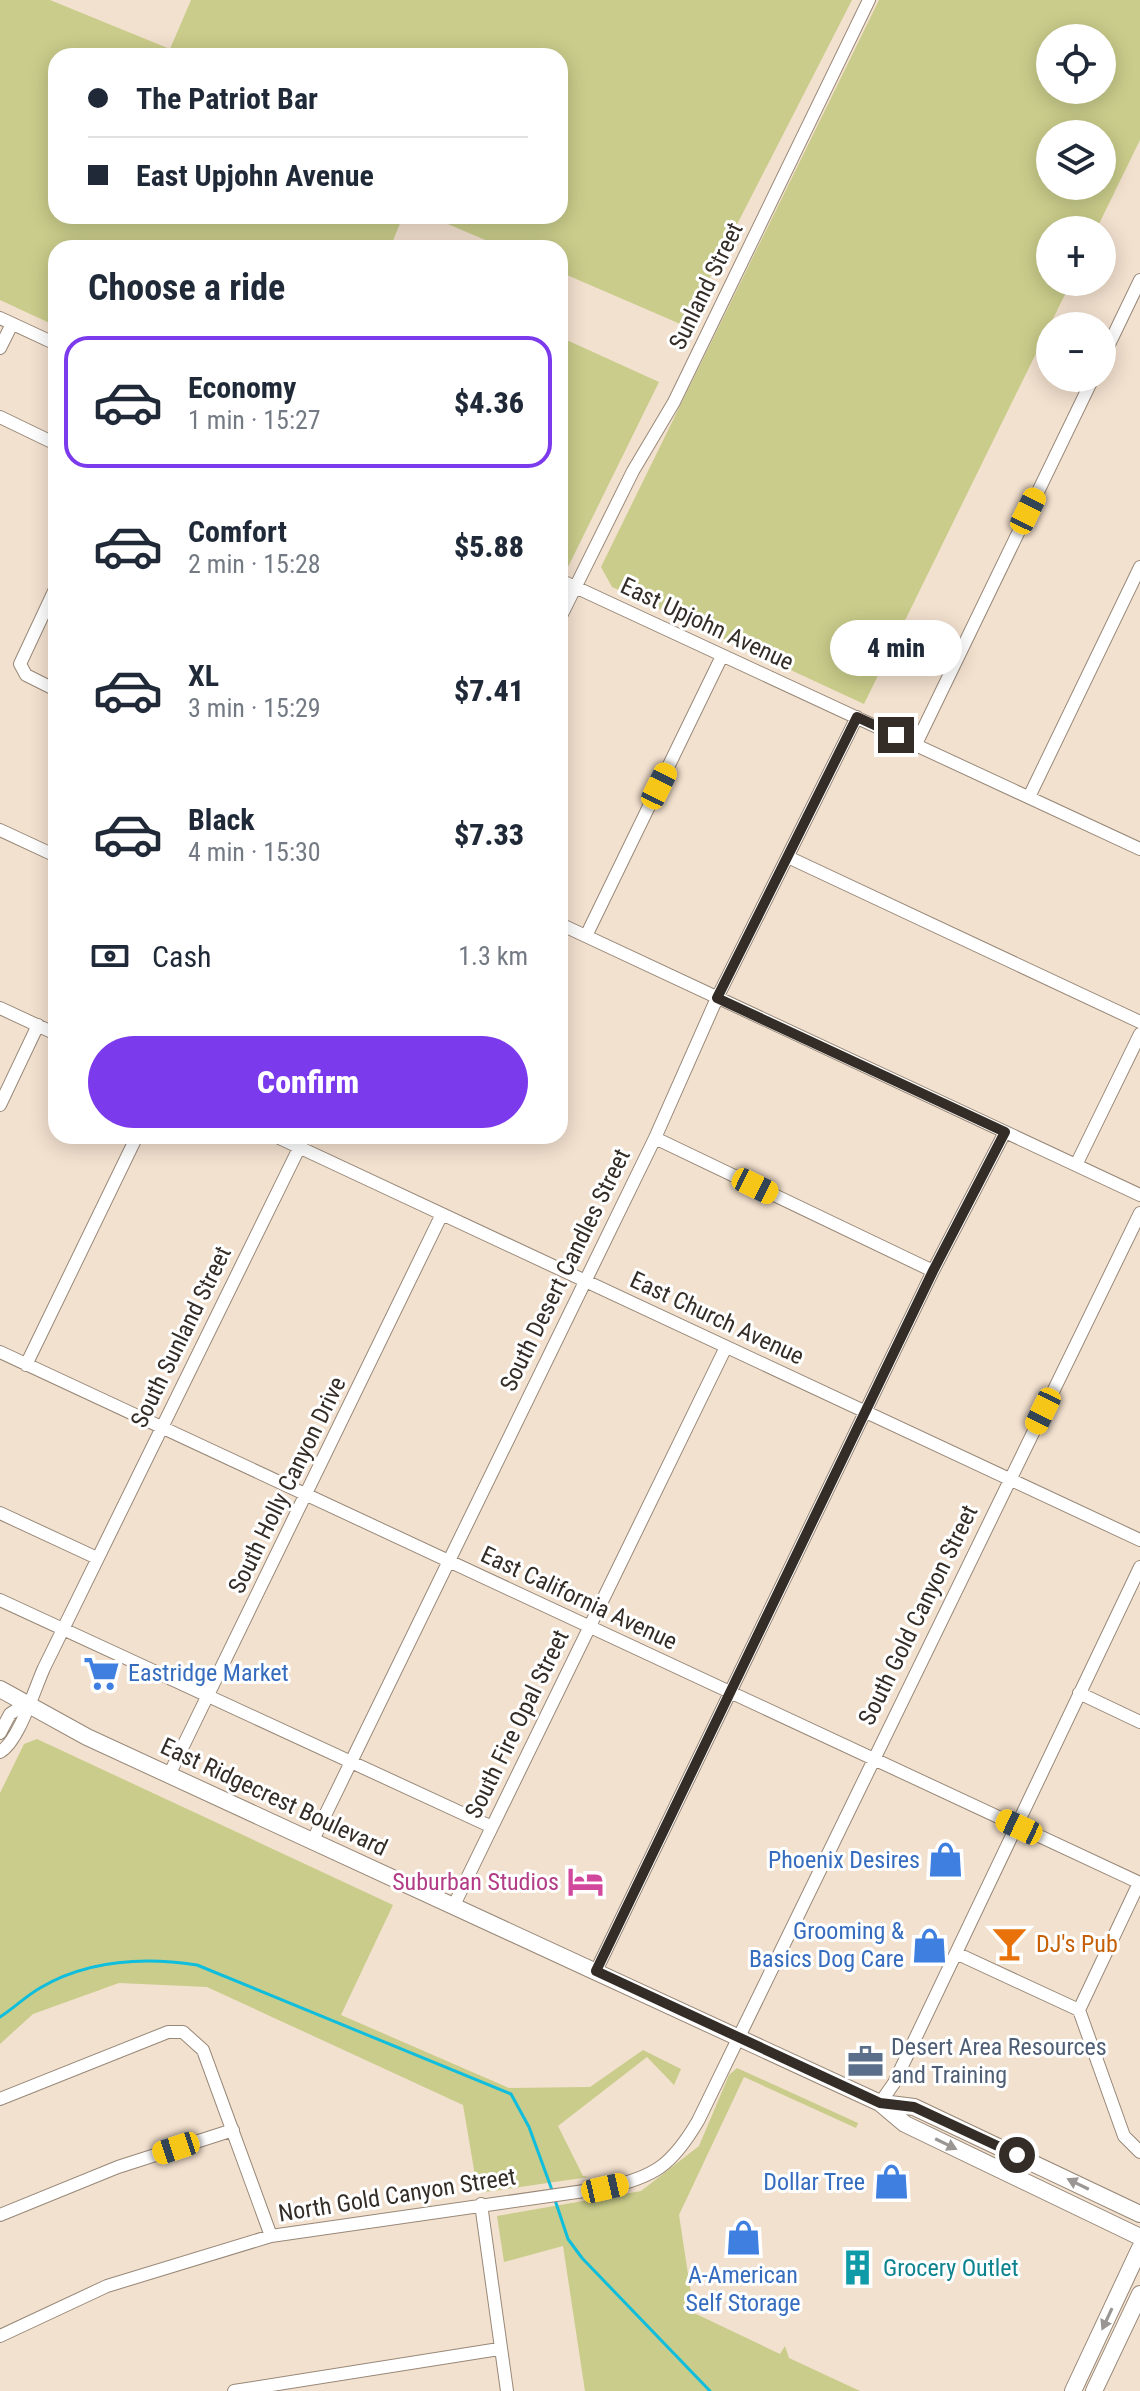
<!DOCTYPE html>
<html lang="en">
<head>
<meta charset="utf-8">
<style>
  :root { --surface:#fff; --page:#f2f2f3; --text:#1f2937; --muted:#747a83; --line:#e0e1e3; --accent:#7c3aed }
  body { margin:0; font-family:"Roboto Condensed",sans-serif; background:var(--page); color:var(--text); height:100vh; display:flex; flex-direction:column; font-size:30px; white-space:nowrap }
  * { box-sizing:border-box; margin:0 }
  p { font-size:26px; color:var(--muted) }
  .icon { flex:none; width:44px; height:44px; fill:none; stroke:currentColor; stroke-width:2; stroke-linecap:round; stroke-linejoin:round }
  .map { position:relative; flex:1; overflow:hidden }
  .panel { position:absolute; left:48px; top:240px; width:520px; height:904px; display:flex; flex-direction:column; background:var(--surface); border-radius:24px; box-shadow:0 4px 20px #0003 }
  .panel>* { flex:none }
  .hud { position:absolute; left:48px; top:48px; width:520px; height:176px; border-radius:24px; box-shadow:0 4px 20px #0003; display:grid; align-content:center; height:176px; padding:0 40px; background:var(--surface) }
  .controls { position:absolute; left:1036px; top:24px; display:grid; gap:16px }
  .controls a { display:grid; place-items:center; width:80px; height:80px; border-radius:50%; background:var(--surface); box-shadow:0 4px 20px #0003; font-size:40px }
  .end { position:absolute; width:36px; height:36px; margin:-18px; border:10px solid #342d27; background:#fff; box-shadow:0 0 0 4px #fff }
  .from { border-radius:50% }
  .bubble { position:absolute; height:56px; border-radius:28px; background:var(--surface); box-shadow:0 4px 20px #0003; font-size:26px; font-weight:800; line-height:56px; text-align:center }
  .car { position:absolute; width:24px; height:48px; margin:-24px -12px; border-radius:10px; box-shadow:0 0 6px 2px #0007; background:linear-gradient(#f5c518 24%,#345 0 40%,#f5c518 0 76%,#345 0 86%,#f5c518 0) }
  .hud b { display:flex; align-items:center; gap:28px; height:76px; font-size:30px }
  .hud b+b { border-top:2px solid var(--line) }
  .hud i { width:20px; height:20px; background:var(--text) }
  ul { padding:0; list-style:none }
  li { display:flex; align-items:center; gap:24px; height:132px; margin:0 16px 12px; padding:0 24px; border:4px solid transparent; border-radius:24px }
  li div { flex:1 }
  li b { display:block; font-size:30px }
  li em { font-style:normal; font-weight:800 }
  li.on { border-color:var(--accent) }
  li>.icon { width:72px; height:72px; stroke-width:1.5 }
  h2 { padding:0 40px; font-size:36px; line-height:96px }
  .pay { display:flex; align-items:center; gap:20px; height:88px; padding:0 40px; font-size:30px }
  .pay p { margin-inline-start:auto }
  .action { display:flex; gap:16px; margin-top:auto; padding:16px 40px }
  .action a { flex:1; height:92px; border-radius:48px; background:var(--accent); color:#fff; font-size:32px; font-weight:800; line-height:92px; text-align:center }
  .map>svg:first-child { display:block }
  .green { fill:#c9cc8a; fill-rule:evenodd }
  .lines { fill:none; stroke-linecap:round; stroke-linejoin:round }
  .stream { stroke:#0fbddd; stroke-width:3 }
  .minor-casing { stroke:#988878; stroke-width:14 }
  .major-casing { stroke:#988878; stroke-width:18 }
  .minor { stroke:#fff; stroke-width:12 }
  .major { stroke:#fff; stroke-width:16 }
  .oneway { fill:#9a9693 }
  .route { stroke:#342d27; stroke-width:10 }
  .labels { text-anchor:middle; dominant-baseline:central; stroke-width:6; stroke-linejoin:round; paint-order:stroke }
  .street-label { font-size:24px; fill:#342d27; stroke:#fff }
  .shop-label { font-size:24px; fill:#366cbe; stroke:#fff; text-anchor:end }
  .hotel-label { font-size:24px; fill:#b23c85; stroke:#fff; text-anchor:end }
  .food-label { font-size:24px; fill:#c56008; stroke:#fff; text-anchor:start }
  .service-label { font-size:24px; fill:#4e5e75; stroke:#fff; text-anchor:start }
  .culture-label { font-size:24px; fill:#0d838f; stroke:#fff; text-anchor:start }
</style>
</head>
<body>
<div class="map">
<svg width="1140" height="2391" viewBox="0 0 1140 2391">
  <rect width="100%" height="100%" fill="#f3e1cf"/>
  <path class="green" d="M0,0H50L170,49L191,0H852L685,326L560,272V248H504L429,216H560V56H56V216H403L390,248H56V326L0,300Z
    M879,0H1140V140L1096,230H1050V282H1071L864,704L612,587L601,567ZM1102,38V90H1050V38ZM1102,134V186H1050V134Z
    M560,337L659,382L568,567L560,563Z
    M37,1739L393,1905L341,2015L509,2088L590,2087L643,2050L681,2069L674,2085L647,2057L558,2126L583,2176L589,2177L478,2193L463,2105L207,1987L119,1983L33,2014L0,2044V1793L24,1744Z
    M737,2068L858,2123L856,2128L744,2077L679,2215L694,2313L780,2354L785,2346L789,2358L860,2391H585L563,2246L504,2262L497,2216L641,2191L699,2146L729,2075Z"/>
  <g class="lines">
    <path class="stream" d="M0,2017C14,2008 26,1996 40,1988C88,1960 144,1957 197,1965L511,2094L529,2127L552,2190
      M554,2197L568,2239L582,2258L710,2391"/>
    <defs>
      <path id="minor" d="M0,318L56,344
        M0,348L12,324
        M1102,359L1140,280
        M0,417L56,444
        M560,580L1140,849
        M56,587L20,664L26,675L56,690
        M560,618L633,471L674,402L869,0
        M916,744L1093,378
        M1029,797L1140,567
        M0,830L56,856
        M790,858L1140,1022
        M560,924L1140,1195
        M586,936L722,656
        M0,1008L56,1034
        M0,1105L38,1025
        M275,1136L1140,1540
        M468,1136H480
        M655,1138L933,1271
        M1076,1165L1140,1034
        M0,1352L1140,1883
        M26,1365L137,1136
        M0,1513L97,1558
        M0,1600L492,1827
        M1079,1693L1140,1722
        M0,1733L10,1714L27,1703
        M0,1752C19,1741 34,1690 44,1668L305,1136
        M169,1775L442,1214
        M312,1842L655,1138L717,998L857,717
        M1139,1883L1079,2010L1124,2136L1140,2152
        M454,1905L726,1347
        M958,1954L1079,2010
        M596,1971L933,1271L1005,1132
        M0,2099L168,2032H183L203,2050L271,2236
        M880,2103L894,2083L1140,1567
        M481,2204L507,2391
        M0,2215L118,2167L233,2130
        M0,2336L107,2286L271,2236L605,2188C655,2177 672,2165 698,2121L1140,1213
        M234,2391L499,2349"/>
      <path id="major" d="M0,1689L87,1737L880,2103L905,2124L1140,2237
        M882,2103L914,2107L1140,2214
        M1073,2391L1140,2248
        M1094,2391L1140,2294"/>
    </defs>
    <use href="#minor" class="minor-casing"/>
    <use href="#major" class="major-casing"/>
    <use href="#minor" class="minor"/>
    <use href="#major" class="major"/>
  </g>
  <defs><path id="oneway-solid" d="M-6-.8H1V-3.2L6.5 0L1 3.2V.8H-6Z" transform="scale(2)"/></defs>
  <g class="oneway">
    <use href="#oneway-solid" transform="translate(946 2144) rotate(26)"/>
    <use href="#oneway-solid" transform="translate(1078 2184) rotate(-154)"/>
    <use href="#oneway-solid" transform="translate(1107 2319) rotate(115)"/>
  </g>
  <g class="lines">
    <path class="route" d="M896,735L857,717L717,998L1005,1132L933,1271L596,1971L880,2103L914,2107L1017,2155"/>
  </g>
  <defs>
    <symbol id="supermarket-bare" viewBox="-9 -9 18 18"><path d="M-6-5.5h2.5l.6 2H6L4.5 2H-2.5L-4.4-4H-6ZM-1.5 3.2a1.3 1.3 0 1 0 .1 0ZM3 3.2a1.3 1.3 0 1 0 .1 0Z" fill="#3f7fe0" stroke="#fff" stroke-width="2.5" paint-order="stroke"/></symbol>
    <symbol id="shop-bare" viewBox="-9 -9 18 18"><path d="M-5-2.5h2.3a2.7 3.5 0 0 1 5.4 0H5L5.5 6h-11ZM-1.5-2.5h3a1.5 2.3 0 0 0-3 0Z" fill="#3f7fe0" stroke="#fff" stroke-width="2.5" paint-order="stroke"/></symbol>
    <symbol id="hotel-bare" viewBox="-9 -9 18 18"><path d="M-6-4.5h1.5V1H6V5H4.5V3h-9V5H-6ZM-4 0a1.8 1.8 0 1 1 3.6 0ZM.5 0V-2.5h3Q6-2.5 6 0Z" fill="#d1479c" stroke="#fff" stroke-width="2.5" paint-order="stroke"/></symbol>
    <symbol id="bar-bare" viewBox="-9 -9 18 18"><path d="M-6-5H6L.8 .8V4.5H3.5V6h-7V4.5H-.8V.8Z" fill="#e8710a" stroke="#fff" stroke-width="2.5" paint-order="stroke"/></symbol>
    <symbol id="office-bare" viewBox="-9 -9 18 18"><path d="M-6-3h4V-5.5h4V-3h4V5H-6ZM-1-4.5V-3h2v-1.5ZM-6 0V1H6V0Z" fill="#5c6f8a" stroke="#fff" stroke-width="2.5" paint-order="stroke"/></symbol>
    <symbol id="building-bare" viewBox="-9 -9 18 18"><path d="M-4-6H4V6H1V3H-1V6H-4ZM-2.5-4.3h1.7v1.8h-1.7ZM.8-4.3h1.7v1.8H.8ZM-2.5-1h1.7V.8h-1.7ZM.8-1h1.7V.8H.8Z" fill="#0f9aa8" stroke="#fff" stroke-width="2.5" paint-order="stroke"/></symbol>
  </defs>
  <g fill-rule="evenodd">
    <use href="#supermarket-bare" x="76" y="1648" width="51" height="51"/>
    <use href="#shop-bare" x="920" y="1834" width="51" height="51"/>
    <use href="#hotel-bare" x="560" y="1856" width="51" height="51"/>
    <use href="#bar-bare" x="984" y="1918" width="51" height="51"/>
    <use href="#shop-bare" x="904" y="1920" width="51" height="51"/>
    <use href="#office-bare" x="840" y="2036" width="51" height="51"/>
    <use href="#shop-bare" x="866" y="2156" width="51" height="51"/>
    <use href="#shop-bare" x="718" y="2212" width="51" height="51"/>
    <use href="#building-bare" x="832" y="2242" width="51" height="51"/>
  </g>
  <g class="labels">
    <g class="street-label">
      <text transform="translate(706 286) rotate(-64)">Sunland Street</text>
      <text transform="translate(707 624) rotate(25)">East Upjohn Avenue</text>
      <text transform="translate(565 1270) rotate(-64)">South Desert Candles Street</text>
      <text transform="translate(717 1318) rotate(25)">East Church Avenue</text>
      <text transform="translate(181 1337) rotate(-64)">South Sunland Street</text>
      <text transform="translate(287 1485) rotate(-64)">South Holly Canyon Drive</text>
      <text transform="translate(579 1598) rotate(25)">East California Avenue</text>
      <text transform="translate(918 1615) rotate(-64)">South Gold Canyon Street</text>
      <text transform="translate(517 1724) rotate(-64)">South Fire Opal Street</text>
      <text transform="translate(274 1797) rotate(25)">East Ridgecrest Boulevard</text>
      <text transform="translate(397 2195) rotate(-9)">North Gold Canyon Street</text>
    </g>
    <g class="shop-label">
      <text x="128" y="1673" text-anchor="start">Eastridge Market</text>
      <text x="920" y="1860">Phoenix Desires</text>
      <text x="904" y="1931">Grooming &amp;<tspan x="904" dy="28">Basics Dog Care</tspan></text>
      <text x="865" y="2182">Dollar Tree</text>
      <text x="743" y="2275" text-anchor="middle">A-American<tspan x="743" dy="28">Self Storage</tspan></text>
    </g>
    <g class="hotel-label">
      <text x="559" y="1882">Suburban Studios</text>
    </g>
    <g class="food-label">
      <text x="1036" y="1944">DJ's Pub</text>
    </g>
    <g class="service-label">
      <text x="891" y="2047">Desert Area Resources<tspan x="891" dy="28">and Training</tspan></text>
    </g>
    <g class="culture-label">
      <text x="883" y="2268">Grocery Outlet</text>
    </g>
  </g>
</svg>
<div class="controls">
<a><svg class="icon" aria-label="locate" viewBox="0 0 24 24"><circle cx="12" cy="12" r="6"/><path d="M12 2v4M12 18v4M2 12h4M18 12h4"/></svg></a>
<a><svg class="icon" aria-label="layers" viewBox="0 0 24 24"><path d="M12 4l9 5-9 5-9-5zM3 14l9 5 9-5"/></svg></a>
<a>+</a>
<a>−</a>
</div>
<i class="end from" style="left:1017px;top:2155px"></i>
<i class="end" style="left:896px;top:735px"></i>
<div class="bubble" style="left:830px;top:620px;width:132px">4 min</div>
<i class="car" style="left:1028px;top:511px;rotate:26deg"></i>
<i class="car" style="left:659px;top:786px;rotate:26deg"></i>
<i class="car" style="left:755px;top:1186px;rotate:116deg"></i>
<i class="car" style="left:1043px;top:1411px;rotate:206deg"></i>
<i class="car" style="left:1019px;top:1827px;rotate:295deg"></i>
<i class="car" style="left:176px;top:2148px;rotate:252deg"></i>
<i class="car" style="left:605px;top:2188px;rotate:77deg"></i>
<div class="hud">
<b><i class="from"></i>The Patriot Bar</b>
<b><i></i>East Upjohn Avenue</b>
</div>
<section class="panel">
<h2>Choose a ride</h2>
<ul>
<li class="on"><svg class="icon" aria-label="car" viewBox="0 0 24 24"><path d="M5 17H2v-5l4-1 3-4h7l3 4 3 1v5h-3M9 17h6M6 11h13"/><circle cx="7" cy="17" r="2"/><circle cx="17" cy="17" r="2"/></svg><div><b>Economy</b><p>1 min · 15:27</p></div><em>$4.36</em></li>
<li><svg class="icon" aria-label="car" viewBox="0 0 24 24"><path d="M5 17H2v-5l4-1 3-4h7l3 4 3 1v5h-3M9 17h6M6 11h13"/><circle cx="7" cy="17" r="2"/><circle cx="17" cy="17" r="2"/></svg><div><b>Comfort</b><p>2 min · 15:28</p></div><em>$5.88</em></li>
<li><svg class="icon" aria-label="car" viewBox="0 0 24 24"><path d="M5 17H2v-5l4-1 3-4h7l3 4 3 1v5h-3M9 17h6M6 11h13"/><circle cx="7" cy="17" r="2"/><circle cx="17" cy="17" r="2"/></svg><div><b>XL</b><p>3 min · 15:29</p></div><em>$7.41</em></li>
<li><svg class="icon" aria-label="car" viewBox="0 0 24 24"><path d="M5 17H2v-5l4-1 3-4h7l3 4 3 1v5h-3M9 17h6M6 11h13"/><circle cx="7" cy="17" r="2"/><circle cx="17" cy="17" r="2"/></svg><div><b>Black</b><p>4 min · 15:30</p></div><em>$7.33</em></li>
</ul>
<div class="pay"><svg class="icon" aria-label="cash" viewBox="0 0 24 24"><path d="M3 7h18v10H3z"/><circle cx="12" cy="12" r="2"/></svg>Cash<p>1.3 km</p></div>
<div class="action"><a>Confirm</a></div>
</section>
</div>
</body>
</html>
